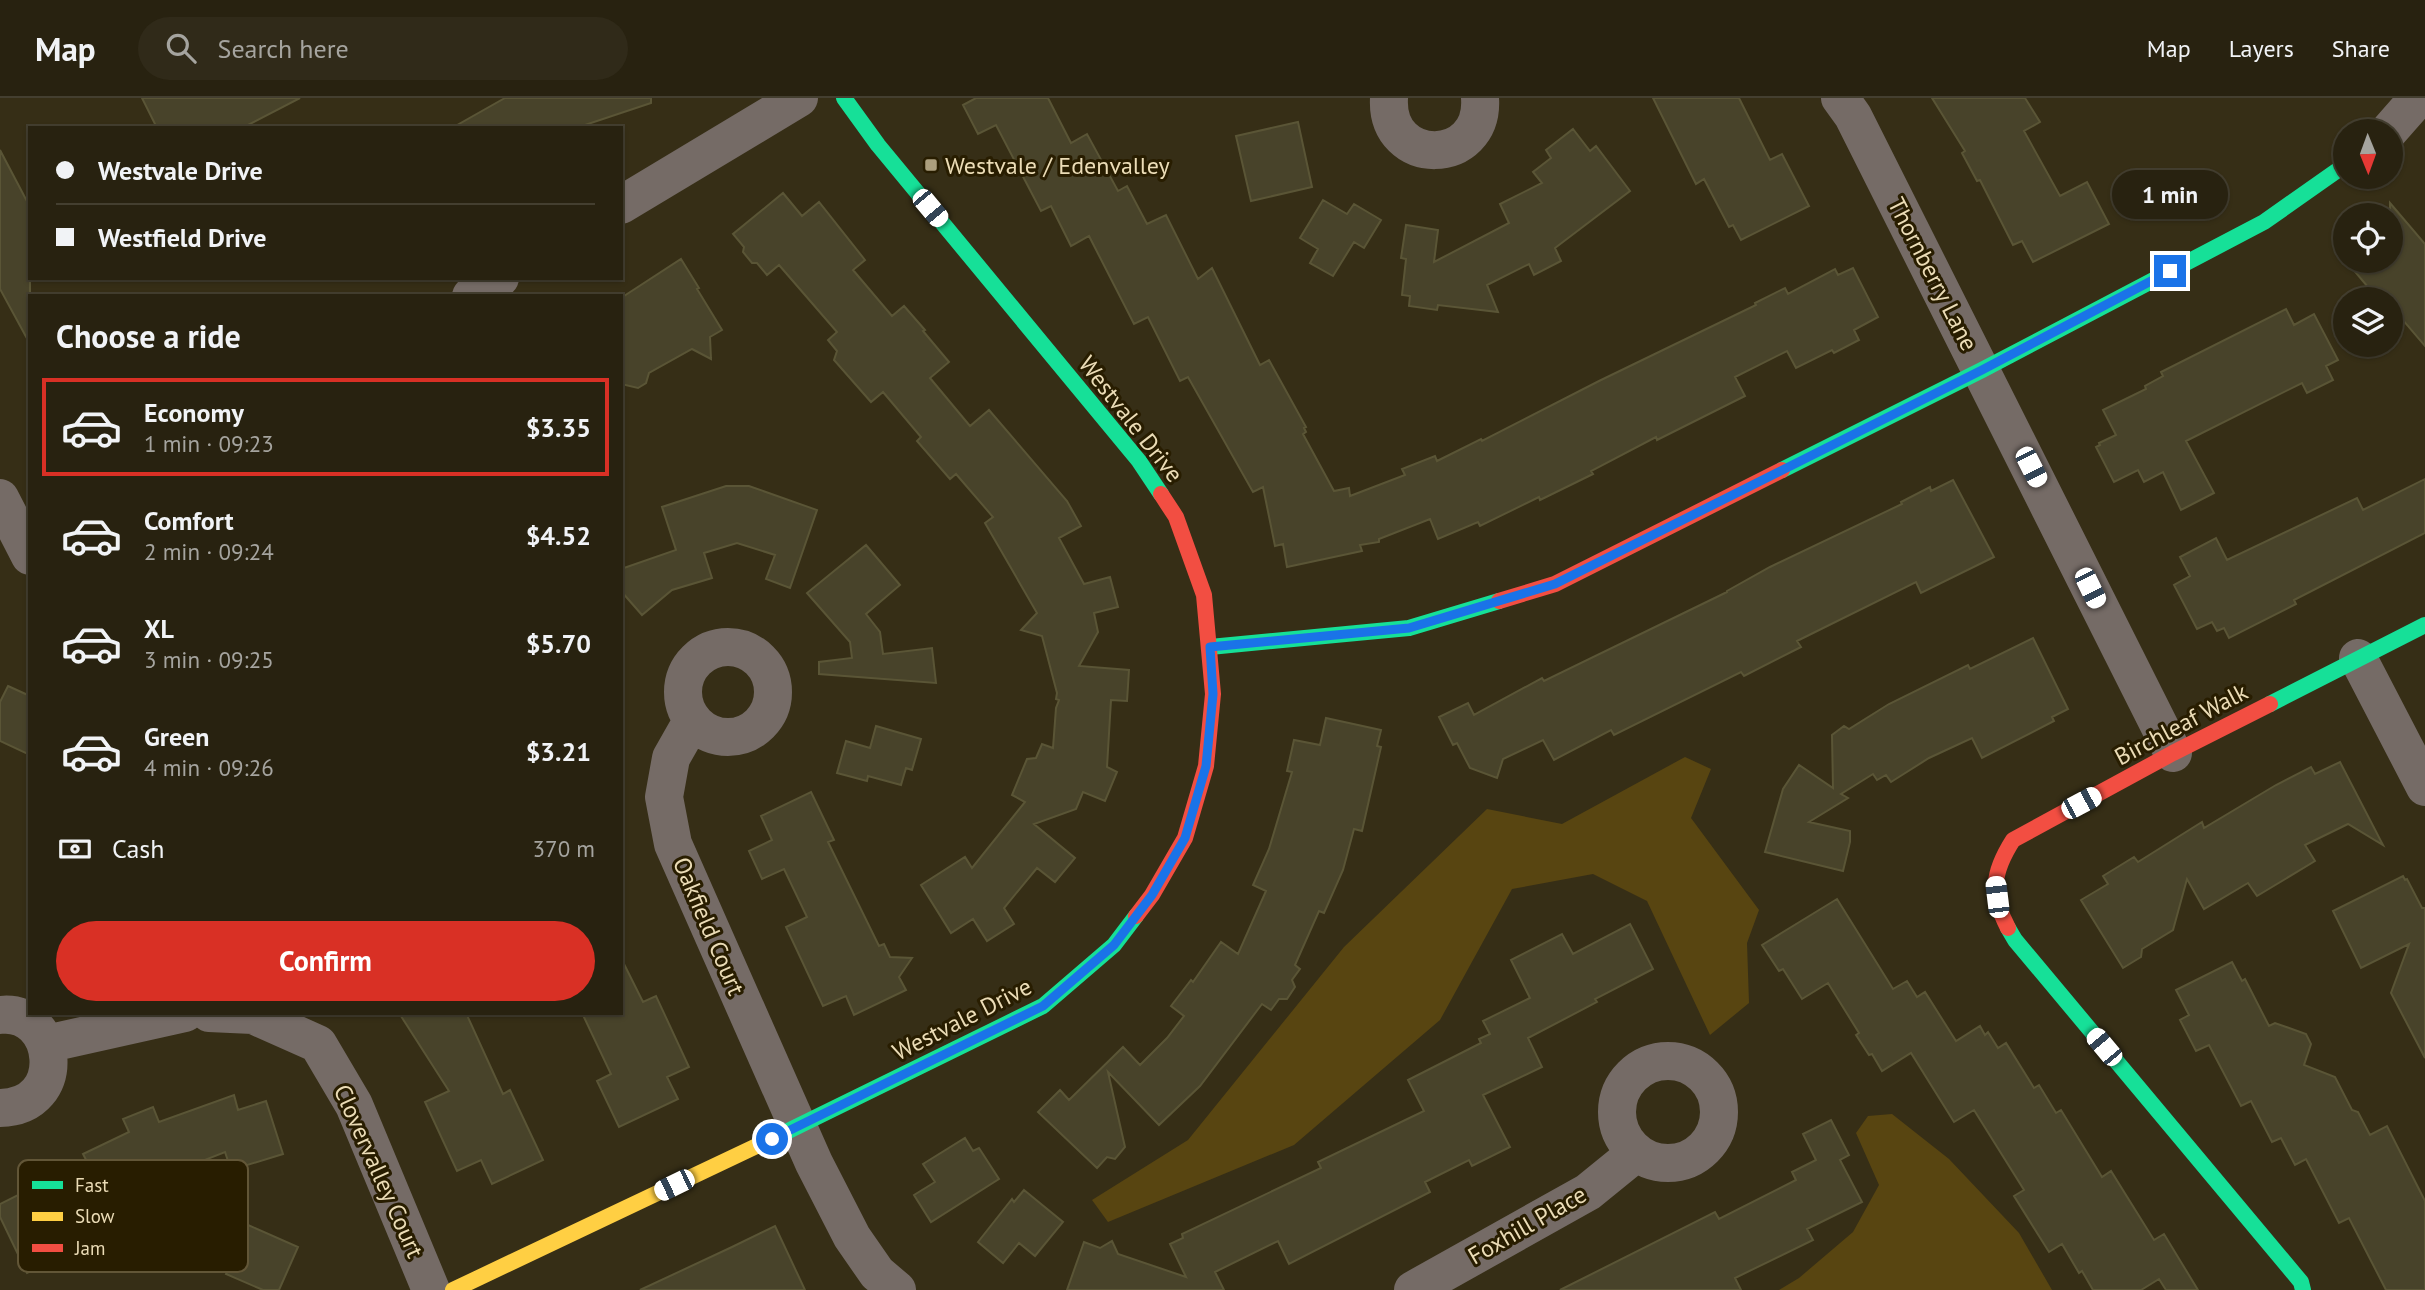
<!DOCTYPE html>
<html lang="en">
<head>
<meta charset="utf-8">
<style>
  :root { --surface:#282210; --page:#302a19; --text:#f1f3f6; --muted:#a5a49f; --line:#443f30; --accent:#d93025 }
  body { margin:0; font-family:"PT Sans",sans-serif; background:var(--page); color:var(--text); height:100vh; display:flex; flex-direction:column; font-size:26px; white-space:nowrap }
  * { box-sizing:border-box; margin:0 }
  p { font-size:23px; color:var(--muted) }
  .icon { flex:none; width:38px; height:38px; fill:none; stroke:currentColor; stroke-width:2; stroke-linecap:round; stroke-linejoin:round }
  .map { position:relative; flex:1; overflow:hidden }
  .side { position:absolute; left:28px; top:196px; width:595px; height:721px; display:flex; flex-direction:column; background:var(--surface); border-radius:0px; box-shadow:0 2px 5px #0004,0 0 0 2px var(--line) }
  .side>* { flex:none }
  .top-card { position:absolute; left:28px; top:28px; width:595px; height:154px; border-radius:0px; box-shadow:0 2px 5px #0004,0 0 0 2px var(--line); display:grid; align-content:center; height:154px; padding:0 28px; background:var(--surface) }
  .needle { width:46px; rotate:179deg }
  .buttons { position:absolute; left:2333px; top:21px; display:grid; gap:14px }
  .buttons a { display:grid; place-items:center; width:70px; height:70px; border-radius:50%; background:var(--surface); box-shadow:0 2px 5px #0004,0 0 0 2px var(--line); font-size:35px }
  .end { position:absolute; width:32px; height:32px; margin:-16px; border:9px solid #1a73e8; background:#fff; box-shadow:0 0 0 4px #fff }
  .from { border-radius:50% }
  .bubble { position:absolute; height:49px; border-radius:24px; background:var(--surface); box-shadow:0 2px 5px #0004,0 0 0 2px var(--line); font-size:23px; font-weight:700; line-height:49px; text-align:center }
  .car { position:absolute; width:21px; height:42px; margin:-21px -10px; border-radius:9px; box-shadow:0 0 5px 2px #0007; background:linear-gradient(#fff 24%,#345 0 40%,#fff 0 76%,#345 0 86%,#fff 0) }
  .top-card b { display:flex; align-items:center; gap:24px; height:66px; font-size:26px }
  .top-card b+b { border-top:2px solid var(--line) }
  .top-card i { width:18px; height:18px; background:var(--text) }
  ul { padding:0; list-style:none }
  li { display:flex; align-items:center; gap:21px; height:98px; margin:0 14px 10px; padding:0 14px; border:4px solid transparent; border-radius:0px }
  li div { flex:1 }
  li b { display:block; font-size:26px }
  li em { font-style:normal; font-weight:700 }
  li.active { border-color:var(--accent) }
  li>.icon { width:63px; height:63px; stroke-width:1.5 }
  h2 { padding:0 28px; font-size:32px; line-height:84px }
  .pay { display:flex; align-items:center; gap:18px; height:77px; padding:0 28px; font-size:26px }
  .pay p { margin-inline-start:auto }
  .action { display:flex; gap:14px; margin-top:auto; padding:14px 28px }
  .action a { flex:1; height:80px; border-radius:42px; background:var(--accent); color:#fff; font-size:28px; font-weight:700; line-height:80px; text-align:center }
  header { display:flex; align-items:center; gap:42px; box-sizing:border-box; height:98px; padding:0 35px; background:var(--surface); border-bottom:2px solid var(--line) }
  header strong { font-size:33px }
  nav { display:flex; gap:38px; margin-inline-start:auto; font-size:24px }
  .search { width:490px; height:63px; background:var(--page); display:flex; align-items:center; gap:18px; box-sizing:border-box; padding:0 24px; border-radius:38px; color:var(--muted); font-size:26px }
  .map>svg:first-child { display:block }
  .green { fill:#584511 }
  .building { fill:#48432a; stroke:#5a5536; stroke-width:2 }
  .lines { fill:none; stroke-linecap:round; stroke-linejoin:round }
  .street { stroke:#756b66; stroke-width:38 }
  .fast { stroke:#16e098; stroke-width:16 }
  .slow { stroke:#ffcf43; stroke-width:16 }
  .jam { stroke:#f24e42; stroke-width:16 }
  .route { stroke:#1a73e8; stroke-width:9 }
  .poi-dot { fill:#ac9f7e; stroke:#281d00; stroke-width:2.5 }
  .labels { text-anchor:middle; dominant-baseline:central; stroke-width:6; stroke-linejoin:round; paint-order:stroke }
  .poi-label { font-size:24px; fill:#ebdcb6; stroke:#281d00; text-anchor:start }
  .street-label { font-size:24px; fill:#ebdcb6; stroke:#281d00 }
  .key { fill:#281d00; stroke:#625637; stroke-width:2 }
  .key-label { font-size:19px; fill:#ebdcb6 }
</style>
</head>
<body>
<header>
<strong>Map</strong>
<div class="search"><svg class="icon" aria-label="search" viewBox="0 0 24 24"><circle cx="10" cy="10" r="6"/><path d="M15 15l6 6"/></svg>Search here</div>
<nav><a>Map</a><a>Layers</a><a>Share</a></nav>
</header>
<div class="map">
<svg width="2425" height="1192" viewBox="0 0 2425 1192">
  <rect width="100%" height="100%" fill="#362e16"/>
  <path class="green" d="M1685,659L1711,671L1691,720L1759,812L1747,845L1749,905L1710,937L1647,803L1593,776L1512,791L1440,922L1294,1047L1108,1124L1092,1102L1188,1042L1344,849L1487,711L1562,726Z
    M1892,1016L1949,1061L2019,1135L2052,1192H1779L1799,1180L1853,1134L1879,1087L1856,1035L1868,1018Z"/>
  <path class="building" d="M142,0H300L242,30H157Z
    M505,0H651V5L576,30H452Z
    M976,0H1048L1071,45L1087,36L1118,93L1127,88L1147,126L1166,117L1198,181L1212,170L1260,267L1269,262L1306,329L1304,330L1306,334L1303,336L1334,393L1349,390L1350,398L1405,377L1402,371L1435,358L1437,363L1481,341L1482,343L1599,283L1756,207L1755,205L1785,190L1788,196L1835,171L1838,177L1853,170L1878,219L1854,232L1859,242L1834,255L1832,252L1796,270L1787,253L1735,279L1745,298L1657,342L1656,339L1591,373L1593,376L1540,402L1539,399L1480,428L1478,424L1438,441L1430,421L1379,441V444L1360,447L1362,453L1287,469L1283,446L1275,448L1263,389L1253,394L1188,279L1180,283L1148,219L1134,226L1089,138L1071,148L1051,108L1041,113L996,27L978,36L963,7Z
    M1653,0H1739L1770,62L1782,56L1809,108L1741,142L1733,127L1729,129L1704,81L1696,86Z
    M1932,0H2025L2040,24L2024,33L2060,98L2087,84L2109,126L2033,164L2022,143L2013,147L1980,82L1977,83L1962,55L1965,53Z
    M1298,24L1312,89L1251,103L1236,38Z
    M1573,31L1590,53L1596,48L1630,93L1555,150L1561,163L1534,177L1529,166L1487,187L1498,214L1438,207L1437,212L1409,208L1410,198L1402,197L1406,161L1401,160L1406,127L1438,132L1434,164L1509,125L1500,106L1542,85L1533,74L1551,60L1546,52Z
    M0,52L30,109V246L0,191Z
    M783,95L802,118L819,104L865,162L853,172L892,218L904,208L925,232L923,233L949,264L930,280L970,328L989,312L1067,403L1081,428L1059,440L1084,486L1110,479L1118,509L1094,515L1098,534L1079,568L1129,572L1127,603L1111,602L1107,669L1117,674L1105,703L1083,694L1076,711L1034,726L1075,760L1055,784L1037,770L1004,810L1014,826L987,843L973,821L951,835L921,787L965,759L972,770L1025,704L1012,697L1027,661L1036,660L1042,646L1053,650L1056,610L1059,602L1056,601L1057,595L1042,538L1021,532L1037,515L985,425L993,419L956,376L950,381L917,343L921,339L883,294L871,304L834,262L837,253L828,242L837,234L779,167L767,177L757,165H752L743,154L744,149L733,136Z
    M1323,102L1347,116L1354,106L1381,122L1364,150L1354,144L1333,178L1310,165L1318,151L1300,140Z
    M2390,105L2425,146V248L2390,207V201H2378L2346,163H2390Z
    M681,161L699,190L697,191L722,232L710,239L711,261L692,251L649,275L646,285L638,290L621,286V200Z
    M2286,211L2294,227L2314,216L2338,262L2326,268L2333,282L2307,295L2302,285L2186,343L2214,395L2181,412L2163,374L2144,384L2138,372L2114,384L2096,349L2100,347L2099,345L2116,337L2103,312L2146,291L2145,288L2163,278L2161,274Z
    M2425,381V435L2294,502L2296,506L2229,540L2224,530L2217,533L2212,524L2197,531L2174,487L2190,478L2180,459L2216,440L2227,462L2357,400L2363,412Z
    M1953,382L1994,459L1921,495L1916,484L1797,543L1801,549L1744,578L1741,574L1614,637L1611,632L1554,662L1543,642L1503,661L1497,680L1470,670L1457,645L1453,647L1439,619L1468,605L1474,617L1542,580L1544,583L1727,494V493L1770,469L1902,406L1901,404L1930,389L1931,393Z
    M726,388H749L817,412L790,490L766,481L775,457L737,445L704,455L712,480L672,492L642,517L621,493V471L676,452L662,409Z
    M866,447L900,487L866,516L880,534L883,556L932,550L936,585L819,576V564L852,560L850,544L807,495Z
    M2033,540L2068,611L2052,619L2054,623L1982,660L1972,640L1929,660L1891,684L1886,677L1877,682L1873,676L1841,696L1848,700L1809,724L1850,733V744L1843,773L1765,754L1783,691L1799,667L1833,690L1832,637L1844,628L1849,631L1889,606L1968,567L1970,571Z
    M8,588L30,598V657L0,643V604Z
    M1326,620L1381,632L1377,648L1381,649L1362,733L1354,731L1343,772L1324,815L1319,813L1295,867L1300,871L1292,882L1295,889L1287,901H1279L1271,912L1262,906L1200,988L1159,1027L1108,974L1125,1049L1115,1061L1107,1059L1097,1070L1038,1014L1060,992L1069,1002L1123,949L1140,967L1167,940L1184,918L1171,908L1191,882L1193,884L1221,844L1238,856L1266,793L1253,787L1269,751L1292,674L1287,673L1294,642L1320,647Z
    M876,628L921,641L912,672L906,670L901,687L868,678L867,683L837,675L846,643L870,650Z
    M2340,664L2383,747L2348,726L2305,747L2315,763L2257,798L2248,785L2204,811L2187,781L2173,832L2142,851L2141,859L2123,870L2081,802L2108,786L2103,778L2134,759L2138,764L2202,724L2204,730L2276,687L2311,669L2315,676Z
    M811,694L834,742L828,744L879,848L884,846L890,859L912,860L899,879L906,892L854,917L846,898L823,908L786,829L807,819L784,771L762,781L749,753L772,742L761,718Z
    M2403,778L2405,782L2407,781L2422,810H2425V960L2391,895L2409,846L2361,870L2333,813Z
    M1837,801L1893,891L1907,883L1917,899L1925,894L1956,943L1980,928L1985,937L1988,934L1998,950L2006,945L2034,990L2039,987L2056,1015L2061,1012L2102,1079L2111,1073L2154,1142L2164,1136L2198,1192H2166L2159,1181L2141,1192H2093L2082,1173L2079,1175L2062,1146L2049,1154L2014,1098L2024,1092L1974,1012L1954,1024L1911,955L1882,973L1872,956L1869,957L1856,937L1859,935L1828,885L1802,901L1783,871L1779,873L1762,847Z
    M1630,826L1653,871L1595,901L1597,904L1528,940L1542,969L1483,997L1510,1049L1472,1068L1469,1062L1425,1084L1430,1094L1289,1166L1278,1143L1215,1174L1224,1192H1067L1084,1144L1100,1150L1112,1143L1118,1156L1186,1179L1170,1146L1183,1140L1182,1136L1321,1070L1318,1064L1424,1013L1408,982L1481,945L1479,941L1490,936L1483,923L1530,900L1511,862L1562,836L1573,856Z
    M621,860L643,904L656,898L689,969L667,979L678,1001L619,1029L597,983L611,976L582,915H621Z
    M2232,864L2242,883L2245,881L2269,928L2275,925L2306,936L2311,946L2304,967L2335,979L2352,1012L2358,1014L2370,1037L2387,1028L2425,1103V1192H2386L2349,1120L2339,1125L2306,1061L2295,1067L2281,1040L2272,1044L2251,1003L2241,1008L2209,947L2196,953L2180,922L2189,917L2176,892Z
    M399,915H466L503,996L510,992L543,1062L492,1086L481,1062L457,1073L425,1004L449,993Z
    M234,997L238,1012L266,1003L283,1056L231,1072L225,1054L169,1076L171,1081L132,1097L142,1118L27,1175L0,1119V1106L24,1094L31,1109L95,1079L83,1056L129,1034L123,1021L153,1009L159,1024Z
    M1831,1022L1849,1057L1840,1062L1862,1104L1807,1131L1813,1142L1735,1180L1741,1192H1560L1715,1114L1719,1121L1796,1082L1792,1074L1816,1062L1803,1036Z
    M965,1040L973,1053L979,1050L999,1081L931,1124L914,1097L935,1084L923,1066Z
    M1024,1092L1063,1124L1035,1158L1019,1145L1003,1165L978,1144L1012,1101L1014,1104Z
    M248,1127L298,1149L279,1192H263L226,1176Z
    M775,1128L805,1192H640L732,1149Z"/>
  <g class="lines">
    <path class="street" d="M1389,0C1385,70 1485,69 1480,0
      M1840,0L1853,18L2173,655
      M2389,33L2418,0
      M621,107L799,0
      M471,198L500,180
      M0,400L30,458
      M683 594a45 45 0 1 1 90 0a45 45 0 1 1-90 0Z
      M2358,560L2425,689
      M692,623L671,660L664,699L673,746L814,1065L852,1139L877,1175L897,1192
      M209,915L253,917L318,946L354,1007L431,1192
      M0,917C58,910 71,1009 0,1010
      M46,946L185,915
      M1617 1014a51 51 0 1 1 102 0a51 51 0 1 1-102 0Z
      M1413,1192L1588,1094L1636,1055"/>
    <path class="fast" d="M844,0L878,47L1139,363L1161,396
      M1782,372L1982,272L2264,124L2345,67
      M1210,549L1409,530L1499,503
      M2270,606L2425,527
      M2008,830L2015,842L2301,1184L2303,1192
      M784,1035L1043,908L1114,847L1136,818"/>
    <path class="slow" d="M453,1192L784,1035"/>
    <path class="jam" d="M1499,503L1555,486L1782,372
      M1136,818L1152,797L1185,740L1206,668L1213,596L1204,497L1176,419L1161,396
      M2008,830C1990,795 1992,775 2013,742L2173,655L2270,606"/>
  </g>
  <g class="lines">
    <path class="route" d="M772,1041L1043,908L1114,847L1152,797L1185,740L1206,668L1213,596L1210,549L1409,530L1555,486L1982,272L2170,173"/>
  </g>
  <rect class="poi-dot" x="924" y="60" width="14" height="14" rx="3.5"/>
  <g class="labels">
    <g class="poi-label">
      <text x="945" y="67">Westvale / Edenvalley</text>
    </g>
    <g class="street-label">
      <text transform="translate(1933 176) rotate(63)">Thornberry Lane</text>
      <text transform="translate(1131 321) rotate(52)">Westvale Drive</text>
      <text transform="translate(2181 626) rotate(-28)">Birchleaf Walk</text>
      <text transform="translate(709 828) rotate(67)">Oakfield Court</text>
      <text transform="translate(962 921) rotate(-27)">Westvale Drive</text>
      <text transform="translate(379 1073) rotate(66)">Clovervalley Court</text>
      <text transform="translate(1527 1127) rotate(-30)">Foxhill Place</text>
    </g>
  </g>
  <rect x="18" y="1062" width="230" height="112" rx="10" class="key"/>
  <rect x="32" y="1083" width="31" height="8" fill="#16e098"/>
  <rect x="32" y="1114" width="31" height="9" fill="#ffcf43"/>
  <rect x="32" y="1146" width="31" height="8" fill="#f24e42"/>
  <g class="key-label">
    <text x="75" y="1094">Fast</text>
    <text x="75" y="1125">Slow</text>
    <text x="75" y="1157">Jam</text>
  </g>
</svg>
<div class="buttons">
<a><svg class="needle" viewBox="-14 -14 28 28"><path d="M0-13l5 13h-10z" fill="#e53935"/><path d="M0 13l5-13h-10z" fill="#a5a49f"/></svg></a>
<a><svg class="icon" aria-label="locate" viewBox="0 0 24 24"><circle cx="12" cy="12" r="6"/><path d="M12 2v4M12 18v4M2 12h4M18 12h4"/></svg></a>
<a><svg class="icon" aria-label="layers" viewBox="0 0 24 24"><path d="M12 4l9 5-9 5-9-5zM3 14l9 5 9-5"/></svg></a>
</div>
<i class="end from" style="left:772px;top:1041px"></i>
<i class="end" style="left:2170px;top:173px"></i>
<div class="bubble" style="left:2112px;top:72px;width:116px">1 min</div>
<i class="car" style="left:930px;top:110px;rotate:140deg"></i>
<i class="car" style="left:2031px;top:369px;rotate:153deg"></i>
<i class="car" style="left:2090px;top:490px;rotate:154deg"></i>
<i class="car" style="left:2081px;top:705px;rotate:62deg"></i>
<i class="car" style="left:1997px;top:799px;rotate:353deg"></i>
<i class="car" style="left:2104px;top:949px;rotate:320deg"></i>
<i class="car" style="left:674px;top:1087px;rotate:244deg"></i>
<div class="top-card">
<b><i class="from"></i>Westvale Drive</b>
<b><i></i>Westfield Drive</b>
</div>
<section class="side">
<h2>Choose a ride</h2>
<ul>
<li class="active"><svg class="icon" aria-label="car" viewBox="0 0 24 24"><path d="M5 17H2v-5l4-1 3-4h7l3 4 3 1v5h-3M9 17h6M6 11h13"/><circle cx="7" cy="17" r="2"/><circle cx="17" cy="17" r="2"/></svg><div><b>Economy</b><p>1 min · 09:23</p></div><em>$3.35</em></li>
<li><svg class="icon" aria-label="car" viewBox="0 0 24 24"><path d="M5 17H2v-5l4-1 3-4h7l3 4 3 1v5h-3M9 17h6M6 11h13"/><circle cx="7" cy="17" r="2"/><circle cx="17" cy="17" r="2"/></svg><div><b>Comfort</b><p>2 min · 09:24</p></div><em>$4.52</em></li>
<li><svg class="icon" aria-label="car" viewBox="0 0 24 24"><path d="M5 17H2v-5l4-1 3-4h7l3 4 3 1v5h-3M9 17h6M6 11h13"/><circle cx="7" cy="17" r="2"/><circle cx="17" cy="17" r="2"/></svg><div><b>XL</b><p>3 min · 09:25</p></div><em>$5.70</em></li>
<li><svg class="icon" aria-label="car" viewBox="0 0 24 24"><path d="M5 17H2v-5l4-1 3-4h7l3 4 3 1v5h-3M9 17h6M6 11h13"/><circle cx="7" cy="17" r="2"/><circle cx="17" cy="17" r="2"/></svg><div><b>Green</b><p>4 min · 09:26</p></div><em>$3.21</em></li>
</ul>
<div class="pay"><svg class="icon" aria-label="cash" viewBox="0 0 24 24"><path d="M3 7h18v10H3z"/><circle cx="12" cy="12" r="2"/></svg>Cash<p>370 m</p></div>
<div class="action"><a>Confirm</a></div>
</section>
</div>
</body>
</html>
